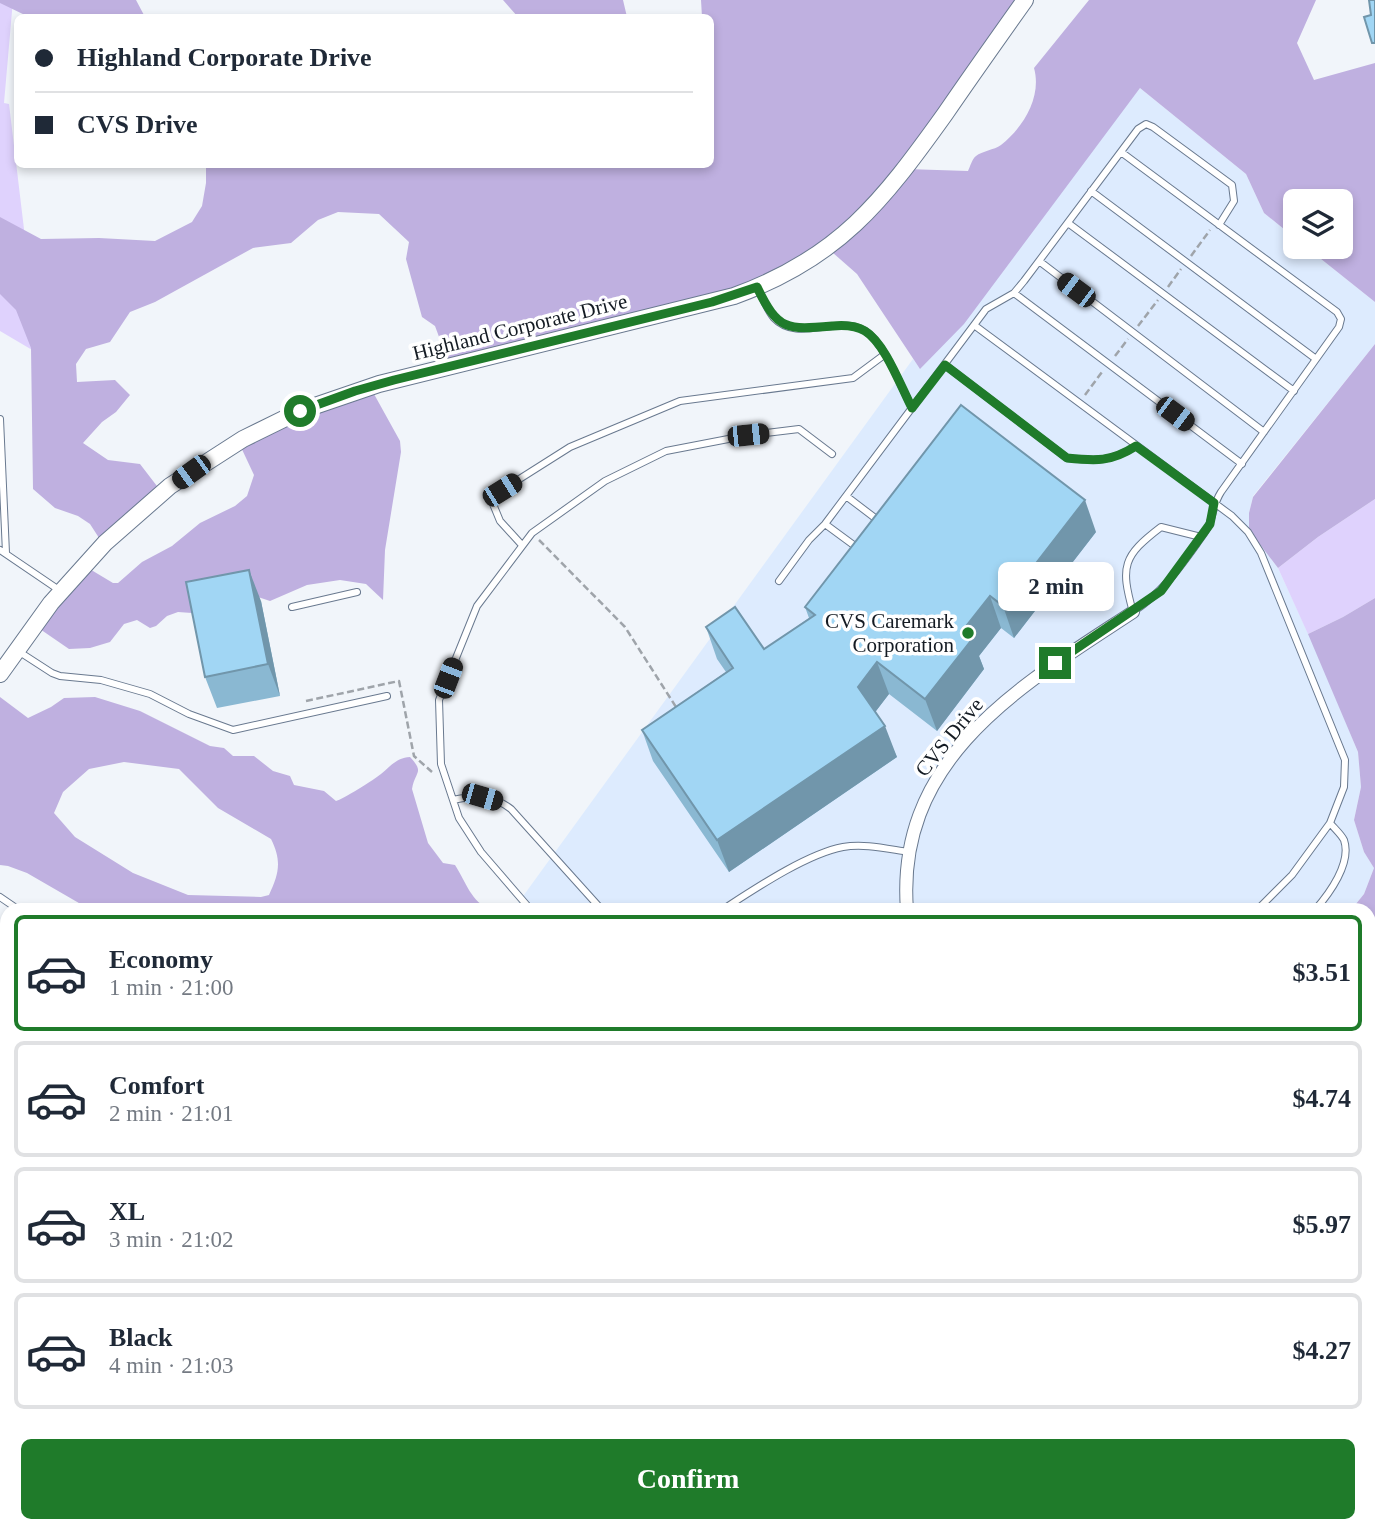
<!DOCTYPE html>
<html lang="en">
<head>
<meta charset="utf-8">
<style>
  :root { --surface:#fff; --page:#f2f2f3; --text:#1f2937; --muted:#747a83; --line:#e0e1e3; --accent:#1f7b2a }
  body { margin:0; font-family:Georgia,serif; background:var(--page); color:var(--text); height:100vh; display:flex; flex-direction:column; font-size:26px; white-space:nowrap }
  * { box-sizing:border-box; margin:0 }
  p { font-size:23px; color:var(--muted) }
  .icon { flex:none; width:38px; height:38px; fill:none; stroke:currentColor; stroke-width:2; stroke-linecap:round; stroke-linejoin:round }
  .map { position:relative; flex:1; overflow:hidden }
  .details { position:absolute; left:0px; top:903px; width:1376px; height:630px; display:flex; flex-direction:column; background:var(--surface); border-radius:21px 21px 0 0; box-shadow:0 4px 10px #0003 }
  .details>* { flex:none }
  .banner { position:absolute; left:14px; top:14px; width:700px; height:154px; border-radius:10px; box-shadow:0 4px 10px #0003; display:grid; align-content:center; height:154px; padding:0 21px; background:var(--surface) }
  .controls { position:absolute; left:1283px; top:189px; display:grid; gap:14px }
  .controls a { display:grid; place-items:center; width:70px; height:70px; border-radius:10px; background:var(--surface); box-shadow:0 4px 10px #0003; font-size:35px }
  .end { position:absolute; width:32px; height:32px; margin:-16px; border:9px solid #1f7b2a; background:#fff; box-shadow:0 0 0 4px #fff }
  .from { border-radius:50% }
  .bubble { position:absolute; height:49px; border-radius:10px; background:var(--surface); box-shadow:0 4px 10px #0003; font-size:23px; font-weight:700; line-height:49px; text-align:center }
  .car { position:absolute; width:21px; height:42px; margin:-21px -10px; border-radius:9px; box-shadow:0 0 5px 2px #0007; background:linear-gradient(#222 24%,#8ab4d8 0 40%,#222 0 76%,#8ab4d8 0 86%,#222 0) }
  .banner b { display:flex; align-items:center; gap:24px; height:66px; font-size:26px }
  .banner b+b { border-top:2px solid var(--line) }
  .banner i { width:18px; height:18px; background:var(--text) }
  ul { padding:12px 0 0; list-style:none }
  li { display:flex; align-items:center; gap:21px; height:116px; margin:0 14px 10px; padding:0 7px; border:4px solid var(--line); border-radius:10px }
  li div { flex:1 }
  li b { display:block; font-size:26px }
  li em { font-style:normal; font-weight:700 }
  li.active { border-color:var(--accent) }
  li>.icon { width:63px; height:63px; stroke-width:1.5 }
  .action { display:flex; gap:14px; margin-top:auto; padding:14px 21px }
  .action a { flex:1; height:80px; border-radius:10px; background:var(--accent); color:#fff; font-size:28px; font-weight:700; line-height:80px; text-align:center }
  .map>svg:first-child { display:block }
  .built { fill:#ddebfe }
  .green { fill:#dfd2fd }
  .forest { fill:#bfb0e0; fill-rule:evenodd }
  .lines { fill:none; stroke-linecap:round; stroke-linejoin:round }
  .stream { stroke:#76b7c4; stroke-width:4.5 }
  .service-casing { stroke:#69798f; stroke-width:8 }
  .minor-casing { stroke:#69798f; stroke-width:14 }
  .tertiary-casing { stroke:#69798f; stroke-width:18 }
  .path { stroke:#9fa4aa; stroke-width:2.5; stroke-dasharray:7 3.5; stroke-linecap:butt }
  .service { stroke:#fff; stroke-width:6 }
  .minor { stroke:#fff; stroke-width:12 }
  .tertiary { stroke:#fff; stroke-width:16 }
  .wall { fill:#8ab8d2 }
  .shaded-wall { fill:#7196ab }
  .building { fill:#a1d6f4; stroke:#7196ab; stroke-width:2 }
  .route { stroke:#1f7b2a; stroke-width:9 }
  .poi-dot { fill:#1f7b2a; stroke:#fff; stroke-width:2.5 }
  .labels { text-anchor:middle; dominant-baseline:central; stroke-width:7; stroke-linejoin:round; paint-order:stroke }
  .street-label { font-size:21px; fill:#141b23; stroke:#fff }
  .poi-label { font-size:21px; fill:#141b23; stroke:#fff; text-anchor:end }
</style>
</head>
<body>
<div class="map">
<svg width="1375" height="1533" viewBox="0 0 1375 1533">
  <rect width="100%" height="100%" fill="#f1f5fa"/>
  <path class="built" d="M1140,88L1246,174L1264,213L1295,238V247H1306L1375,302V344L1253,496L1249,513V530L1278,568L1313,644L1358,752L1361,787L1354,820L1364,852L1374,868L1364,894L1351,910H513L913,359L920,368Z
    M1374,976L1375,1436L1369,1441L1368,983Z
    M525,1526H923L921,1533H530Z"/>
  <path class="green" d="M0,0H13L4,103L9,104L39,354L0,331Z
    M1375,499V598L1343,617L1308,634L1278,568L1318,537Z
    M214,1526H371L382,1533H225Z"/>
  <path class="forest" d="M0,0H136L145,17H29L0,3Z
    M503,0H623L627,17H518Z
    M701,0H1025L906,169L968,171C970,167 972,159 976,156C982,151 994,150 1001,145C1024,127 1042,96 1034,68L1089,0H1316L1297,43L1314,80L1375,63V302L1306,247H1340V201H1295V238L1264,213L1246,174L1140,88L964,324L920,369L857,274L824,245L755,283L448,361L435,326L422,317L406,259L409,242L379,214L338,212L318,220L291,243L253,248L155,302L130,312L110,342L86,349L76,364L77,382L115,380L130,395L116,412L102,422L83,443L108,460L140,464L160,490L103,544L90,524L78,516L55,508L33,489L31,348L16,310L0,294V217L41,239L99,238L155,241L192,222L202,206L206,183V165L710,164V18L702,17Z
    M1375,344V499L1318,537L1278,568L1249,530V513L1253,497Z
    M369,385L400,441L401,452L385,550L383,600L366,584L340,580L307,585L270,601L255,596L201,607L192,613L178,612L167,616L156,626L150,628L137,620L124,624L110,642L90,648L69,649L37,627L83,565L113,583H118L142,562L172,546L200,523L235,506L247,496L254,475L239,443Z
    M1375,598V978L1369,983L1368,910H1351L1364,894L1374,868L1364,852L1354,820L1361,787L1358,752L1308,634L1343,617Z
    M0,697L28,718L51,707L64,698L95,697L140,711L210,746L224,748L233,756H254L273,771L290,776L294,785L324,791L336,801C342,800 375,779 381,774C391,766 396,758 410,757C425,773 415,771 412,789L428,843L443,863L455,865C466,882 471,902 491,910H91L27,873L8,866L0,865ZM124,762L179,769L218,808L271,839C282,861 279,874 269,895L261,897L188,895L133,873L75,837L54,813L63,792L89,769Z
    M1375,1436V1533H921L923,1526H1368L1369,1441Z
    M7,1489V1526H214L225,1533H0V1493Z
    M371,1526H525L530,1533H382Z"/>
  <g class="lines">
    <path class="stream" d="M273,1526L274,1533"/>
    <defs>
      <path id="service" d="M1121,152L1337,312L1341,319L1339,327L1221,492C1214,503 1214,511 1210,522C1208,530 1200,538 1196,545C1176,573 1162,592 1133,612C1120,566 1123,556 1161,527L1201,537
        M1091,191L1316,359
        M1068,223L1294,391
        M1039,261L1264,432
        M758,289C763,298 767,310 774,318C798,344 841,312 868,333C886,347 901,387 912,408
        M1014,293L1242,464
        M974,325L1232,516L1248,532L1261,553L1345,760L1344,787L1330,823C1334,828 1341,834 1344,840C1352,863 1329,894 1315,910
        M945,365L1067,458C1096,461 1111,462 1136,446
        M0,419L6,553
        M846,496L879,521
        M825,524L859,549
        M521,544L500,521L493,504L502,490L570,447L680,401L853,378L884,355
        M0,550L59,590
        M779,581L809,540L825,524L986,309L1014,293L1024,281L1138,129L1146,124L1153,127L1232,185L1234,201L1219,225
        M292,607L357,592
        M18,651L52,673L60,676L101,680L150,694L189,714L233,730L387,696
        M453,800C474,795 493,795 511,809L602,910
        M0,897L19,910
        M531,910L481,852L459,818L441,764L439,700L477,606L532,533L605,481L666,451L749,435L799,429L832,454
        M722,910C753,890 806,854 843,847C864,843 888,849 909,852
        M1257,910L1292,875L1330,823
        M1368,1146L1375,1154
        M0,1184L7,1174
        M0,1264L7,1262
        M1368,1399L1375,1393
        M558,1526L560,1529L564,1526
        M752,1526L773,1533
        M664,1533L669,1526
        M831,1533L833,1526"/>
      <path id="minor" d="M907,910C895,757 1022,685 1133,612"/>
      <path id="tertiary" d="M0,674L51,603L105,543L170,486L243,439L300,411L379,384L734,296C839,258 882,202 945,114C971,76 998,38 1025,0
        M1368,1006L1375,998
        M895,1533L897,1526"/>
    </defs>
    <use href="#service" class="service-casing"/>
    <use href="#minor" class="minor-casing"/>
    <use href="#tertiary" class="tertiary-casing"/>
    <path class="path" d="M1191,256L1210,230
      M1168,287L1181,269
      M1138,326L1158,300
      M1115,356L1128,339
      M1085,395L1102,372
      M539,540L625,627L676,707
      M306,701L399,681L414,756L432,772"/>
    <use href="#service" class="service"/>
    <use href="#minor" class="minor"/>
    <use href="#tertiary" class="tertiary"/>
  </g>
  <path class="wall" d="M1096,532L1014,638L1001,628L979,656L984,669L937,731L889,694L875,712L897,757L729,872L653,761L642,730L726,672L717,659L706,627L764,649L809,618L805,607Z
    M261,601L280,696L217,708L205,677Z"/>
  <path class="shaded-wall" d="M1085,500L1096,532L1014,638L1003,606Z
    M249,570L261,601L280,696L268,664Z
    M990,596L1001,628L979,656L984,669L937,731L925,699L963,630Z
    M877,662L889,694L870,719L858,687Z
    M885,726L897,757L729,872L717,840Z
    M7,1094V1142L0,1152V1104Z
    M1375,1326V1367L1368,1372V1331Z"/>
  <path class="building" d="M1369,0H1375V43H1372L1364,17L1371,15Z
    M961,405L1085,500L1003,606L990,596L963,630L973,638L925,699L877,662L858,687L885,726L717,840L642,730L733,668L706,627L735,607L764,649L815,615L805,607Z
    M249,570L268,664L205,677L186,582Z
    M0,971L7,976V1094L0,1104Z
    M1368,1232L1375,1240V1326L1368,1331Z
    M677,1526H714L739,1533H675Z"/>
  <g class="lines">
    <path class="route" d="M300,411L355,391L394,380L712,302L757,287C778,331 787,330 833,326C844,325 855,325 865,331C885,343 901,387 912,408L945,365L1067,458C1096,461 1111,462 1136,446L1214,503L1210,524L1161,591L1055,663"/>
  </g>
  <circle class="poi-dot" cx="968" cy="633" r="7"/>
  <g class="labels">
    <g class="street-label">
      <text transform="translate(520 327) rotate(-14)">Highland Corporate Drive</text>
      <text transform="translate(949 737) rotate(-51)">CVS Drive</text>
    </g>
    <g class="poi-label">
      <text x="954" y="621">CVS Caremark<tspan x="954" dy="24">Corporation</tspan></text>
    </g>
  </g>
</svg>
<div class="controls">
<a><svg class="icon" aria-label="layers" viewBox="0 0 24 24"><path d="M12 4l9 5-9 5-9-5zM3 14l9 5 9-5"/></svg></a>
</div>
<i class="end from" style="left:300px;top:411px"></i>
<i class="end" style="left:1055px;top:663px"></i>
<div class="bubble" style="left:998px;top:562px;width:116px">2 min</div>
<i class="car" style="left:1076px;top:290px;rotate:307deg"></i>
<i class="car" style="left:1175px;top:414px;rotate:127deg"></i>
<i class="car" style="left:748px;top:435px;rotate:84deg"></i>
<i class="car" style="left:191px;top:472px;rotate:234deg"></i>
<i class="car" style="left:502px;top:490px;rotate:58deg"></i>
<i class="car" style="left:448px;top:678px;rotate:21deg"></i>
<i class="car" style="left:482px;top:797px;rotate:106deg"></i>
<div class="banner">
<b><i class="from"></i>Highland Corporate Drive</b>
<b><i></i>CVS Drive</b>
</div>
<section class="details">
<ul>
<li class="active"><svg class="icon" aria-label="car" viewBox="0 0 24 24"><path d="M5 17H2v-5l4-1 3-4h7l3 4 3 1v5h-3M9 17h6M6 11h13"/><circle cx="7" cy="17" r="2"/><circle cx="17" cy="17" r="2"/></svg><div><b>Economy</b><p>1 min · 21:00</p></div><em>$3.51</em></li>
<li><svg class="icon" aria-label="car" viewBox="0 0 24 24"><path d="M5 17H2v-5l4-1 3-4h7l3 4 3 1v5h-3M9 17h6M6 11h13"/><circle cx="7" cy="17" r="2"/><circle cx="17" cy="17" r="2"/></svg><div><b>Comfort</b><p>2 min · 21:01</p></div><em>$4.74</em></li>
<li><svg class="icon" aria-label="car" viewBox="0 0 24 24"><path d="M5 17H2v-5l4-1 3-4h7l3 4 3 1v5h-3M9 17h6M6 11h13"/><circle cx="7" cy="17" r="2"/><circle cx="17" cy="17" r="2"/></svg><div><b>XL</b><p>3 min · 21:02</p></div><em>$5.97</em></li>
<li><svg class="icon" aria-label="car" viewBox="0 0 24 24"><path d="M5 17H2v-5l4-1 3-4h7l3 4 3 1v5h-3M9 17h6M6 11h13"/><circle cx="7" cy="17" r="2"/><circle cx="17" cy="17" r="2"/></svg><div><b>Black</b><p>4 min · 21:03</p></div><em>$4.27</em></li>
</ul>
<div class="action"><a>Confirm</a></div>
</section>
</div>
</body>
</html>
